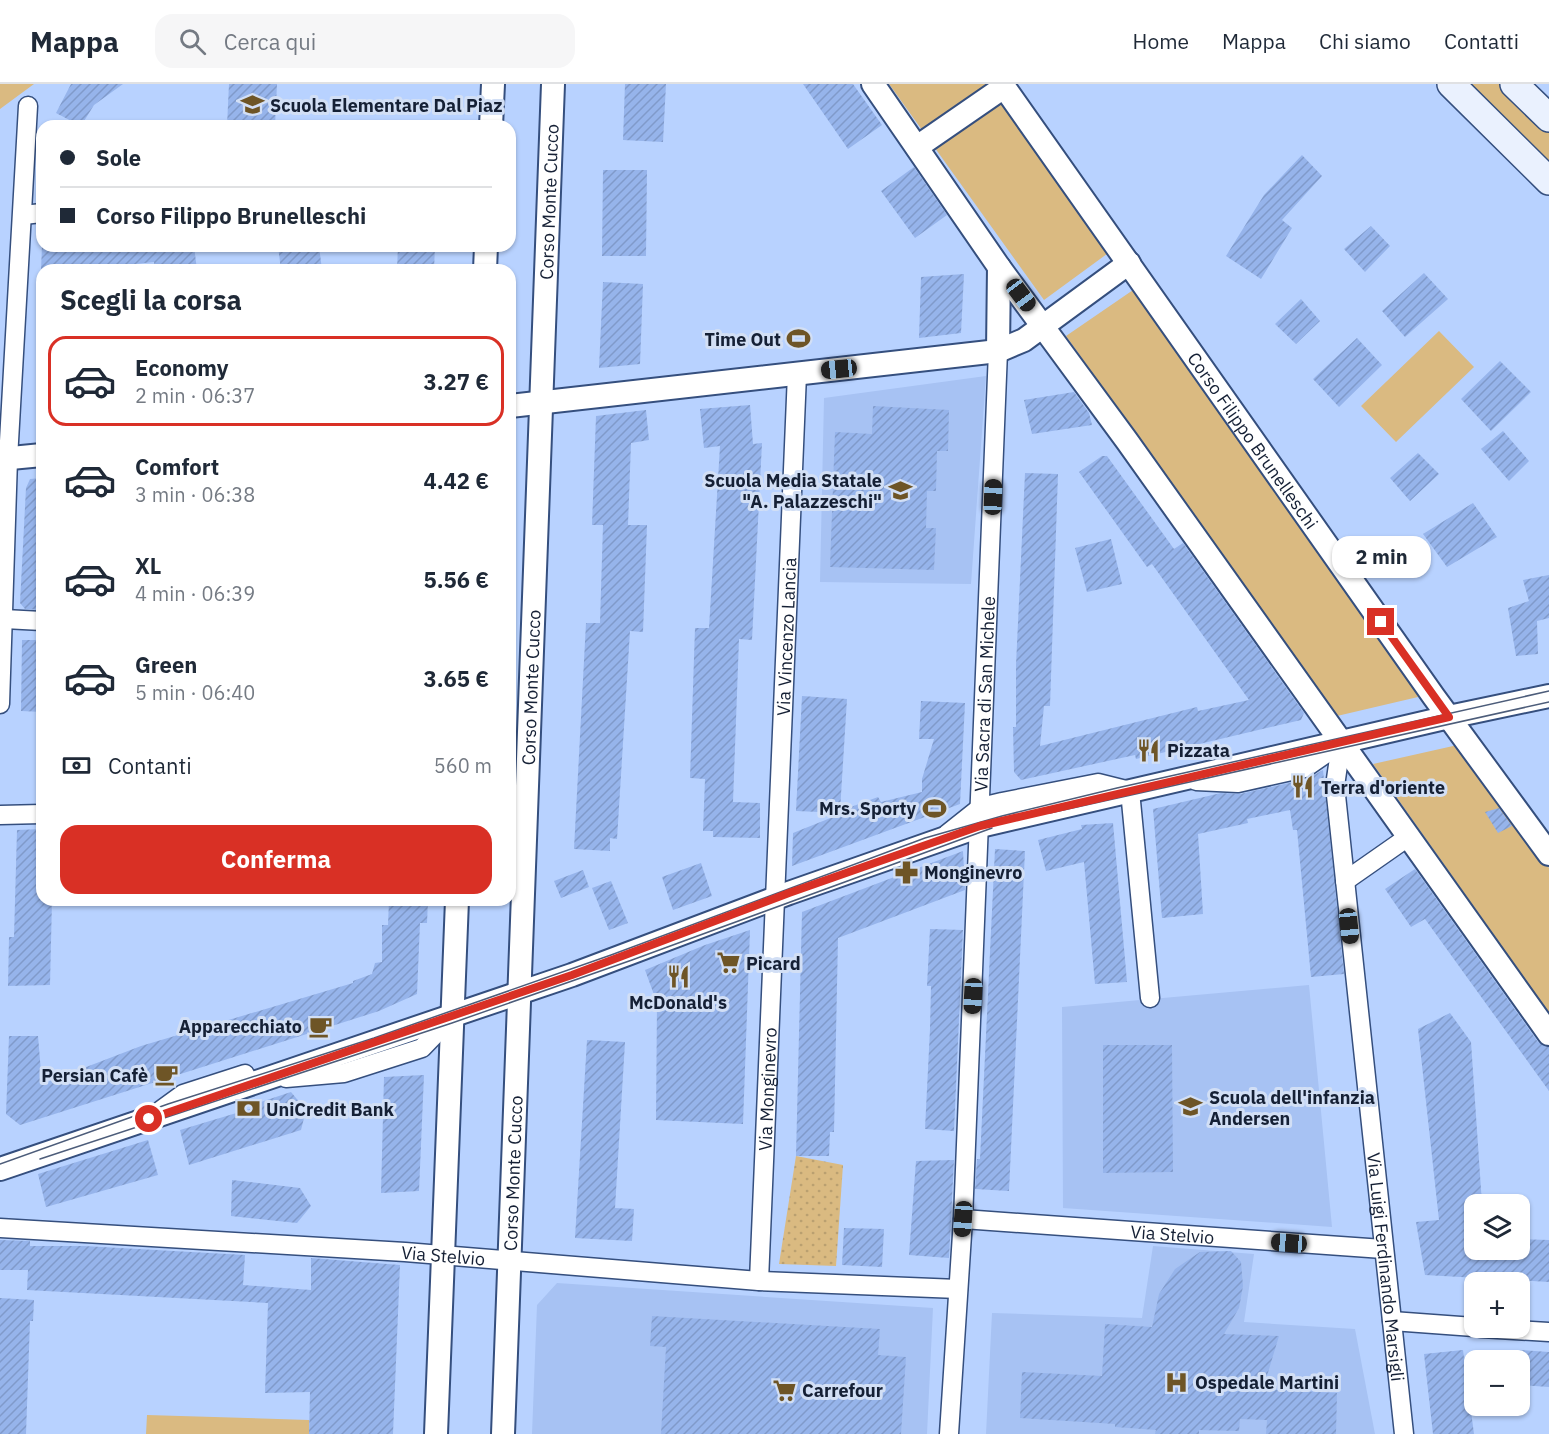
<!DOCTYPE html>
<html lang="it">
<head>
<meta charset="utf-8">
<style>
  :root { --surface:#fff; --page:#f6f6f7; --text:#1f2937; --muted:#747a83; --line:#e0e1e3; --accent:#d93025 }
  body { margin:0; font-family:"IBM Plex Sans",sans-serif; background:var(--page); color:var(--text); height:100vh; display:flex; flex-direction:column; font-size:22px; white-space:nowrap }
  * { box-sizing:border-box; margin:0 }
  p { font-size:20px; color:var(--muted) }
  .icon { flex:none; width:33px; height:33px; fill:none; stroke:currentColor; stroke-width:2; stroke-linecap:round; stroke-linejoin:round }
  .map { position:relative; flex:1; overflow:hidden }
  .drawer { position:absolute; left:36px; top:180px; width:480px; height:642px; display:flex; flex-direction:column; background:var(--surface); border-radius:18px; box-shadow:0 2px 4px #0004 }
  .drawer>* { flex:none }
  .guide { position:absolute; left:36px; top:36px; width:480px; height:132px; border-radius:18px; box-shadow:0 2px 4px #0004; display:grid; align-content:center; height:132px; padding:0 24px; background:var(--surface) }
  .controls { position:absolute; left:1464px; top:1110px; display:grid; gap:12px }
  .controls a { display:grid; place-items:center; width:66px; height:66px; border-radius:12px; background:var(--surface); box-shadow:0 2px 4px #0004; font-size:30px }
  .end { position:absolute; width:27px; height:27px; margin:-14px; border:8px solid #d93025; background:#fff; box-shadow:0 0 0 3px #fff }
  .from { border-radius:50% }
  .bubble { position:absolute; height:42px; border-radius:18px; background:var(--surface); box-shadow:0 2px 4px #0004; font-size:20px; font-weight:700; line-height:42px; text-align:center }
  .car { position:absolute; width:18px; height:36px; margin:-18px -9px; border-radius:8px; box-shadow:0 0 4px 2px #0007; background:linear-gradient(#222 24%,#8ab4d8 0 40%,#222 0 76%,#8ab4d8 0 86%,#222 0) }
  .guide b { display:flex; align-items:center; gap:21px; height:57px; font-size:22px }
  .guide b+b { border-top:2px solid var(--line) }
  .guide i { width:15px; height:15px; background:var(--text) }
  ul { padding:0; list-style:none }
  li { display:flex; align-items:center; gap:18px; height:90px; margin:0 12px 9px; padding:0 12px; border:3px solid transparent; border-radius:18px }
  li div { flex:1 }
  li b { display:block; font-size:22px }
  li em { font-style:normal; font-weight:700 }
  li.active { border-color:var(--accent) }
  li>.icon { width:54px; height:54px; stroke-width:1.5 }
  h2 { padding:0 24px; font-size:27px; line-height:72px }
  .pay { display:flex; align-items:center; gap:15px; height:66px; padding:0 24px; font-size:22px }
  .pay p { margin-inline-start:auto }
  .button { display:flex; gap:12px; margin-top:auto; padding:12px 24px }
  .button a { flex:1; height:69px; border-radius:18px; background:var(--accent); color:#fff; font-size:24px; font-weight:700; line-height:69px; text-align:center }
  header { display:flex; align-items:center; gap:36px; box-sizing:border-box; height:84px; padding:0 30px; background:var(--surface); border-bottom:2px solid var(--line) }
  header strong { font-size:28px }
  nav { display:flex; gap:33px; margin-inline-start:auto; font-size:21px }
  .search { width:420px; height:54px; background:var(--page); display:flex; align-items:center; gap:15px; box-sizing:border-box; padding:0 21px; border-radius:18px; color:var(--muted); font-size:22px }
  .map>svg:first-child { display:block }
  .built { fill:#a7c2f3 }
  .green { fill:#daba81 }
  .garden { fill:url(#garden-dots) }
  .building { fill:url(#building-hatch) }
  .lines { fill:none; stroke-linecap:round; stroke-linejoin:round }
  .minor-casing { stroke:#354f7e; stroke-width:21 }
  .tertiary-casing { stroke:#354f7e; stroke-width:26 }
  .secondary-casing { stroke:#354f7e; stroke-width:30 }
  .minor { stroke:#fff; stroke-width:18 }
  .tertiary { stroke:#fff; stroke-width:22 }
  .secondary { stroke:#eaf1fe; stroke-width:27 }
  .tram { stroke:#4d5d7a; stroke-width:1.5 }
  .route { stroke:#d93025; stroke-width:8 }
  .labels { text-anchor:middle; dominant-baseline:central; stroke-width:6; stroke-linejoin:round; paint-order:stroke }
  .poi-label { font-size:18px; font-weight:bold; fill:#152035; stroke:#d2dff5; text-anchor:start }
  .street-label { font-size:18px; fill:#152035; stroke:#d2dff5 }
</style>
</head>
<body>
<header>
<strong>Mappa</strong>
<div class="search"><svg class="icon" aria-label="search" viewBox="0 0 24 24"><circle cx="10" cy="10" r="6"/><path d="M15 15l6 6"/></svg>Cerca qui</div>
<nav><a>Home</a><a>Mappa</a><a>Chi siamo</a><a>Contatti</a></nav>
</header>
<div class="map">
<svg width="1549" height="1350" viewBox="0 0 1549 1350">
  <defs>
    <pattern id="garden-dots" width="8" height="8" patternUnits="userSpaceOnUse" patternTransform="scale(1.5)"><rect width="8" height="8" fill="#daba81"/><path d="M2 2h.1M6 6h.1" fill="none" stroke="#baa070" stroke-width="1.8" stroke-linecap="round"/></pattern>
    <pattern id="building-hatch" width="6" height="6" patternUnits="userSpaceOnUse" patternTransform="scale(1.5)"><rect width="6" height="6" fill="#96b4eb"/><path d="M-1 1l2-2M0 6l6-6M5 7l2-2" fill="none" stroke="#809aca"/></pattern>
  </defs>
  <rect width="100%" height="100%" fill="#b8d2ff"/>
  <path class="built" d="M986,292L971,500L820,498L824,314Z
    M1309,901L1332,1143L1063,1124L1062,923Z
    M1153,1162L1254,1170L1244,1238L1355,1245L1375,1350H986L992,1229L1142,1234Z
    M557,1199L933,1224L927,1350H532L537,1221Z"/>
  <path class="green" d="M0,0H34L0,25Z
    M889,0H992L1111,167L1044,216Z
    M1471,0H1501L1549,47V77Z
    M1136,204L1419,603L1418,613L1337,632L1066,252Z
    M1439,247L1474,283L1396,358L1361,322Z
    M1462,660L1549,784V929L1373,680Z
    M147,1331L309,1336V1350H146Z"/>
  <path class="garden" d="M796,1072L843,1081L836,1182L779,1180Z"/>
  <path class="building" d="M71,0H123L94,21L81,42L56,29Z
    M229,0H277L275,42H227Z
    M625,0H666L663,58L623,56Z
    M803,0H853L882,41L848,65Z
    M1302,71L1322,92L1282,136L1292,144L1261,195L1226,172L1264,111Z
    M914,83L947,131L915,154L881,107Z
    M603,86H647L646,172H602Z
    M1371,142L1390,162L1365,188L1344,165Z
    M42,162H194L197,186H155L154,178L78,186H41Z
    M278,162H319L322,186H281Z
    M398,162H435L434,186H397Z
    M1424,189L1448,215L1405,253L1382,227Z
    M964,190L961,249L919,254L921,193Z
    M603,198L643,200L640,280L599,284Z
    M1301,215L1320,237L1296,260L1275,240Z
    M1357,254L1382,281L1339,323L1313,295Z
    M1500,277L1531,308L1491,347L1461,315Z
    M1074,308L1089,329L1092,341L1032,350L1024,316Z
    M750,321L753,360L762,359L752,556L739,555L733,718L760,719V754L713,753V747H703L705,695L690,694L695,544H709L720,362L704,364L700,325Z
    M873,322L949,326L948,367H937L936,407H927L926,444H936L934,486L830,483L835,348L872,350Z
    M646,326L649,356L631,359L628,441H647L643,548L630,547L617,755L610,754V767L574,765L586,539H600L603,441H592L596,332Z
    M1503,347L1529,377L1509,397L1481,365Z
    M1418,369L1439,390L1410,417L1390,394Z
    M1102,372H1107L1174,465L1183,459L1304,629L1301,636L1136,675L1135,671L1021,696L1014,688L1013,643H1016V581L1025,389L1058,390L1050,622H1044L1040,662L1197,623L1198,627L1249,616L1152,480L1147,483L1079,388Z
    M42,394V526L25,525L20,519L26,404L30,395Z
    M1473,419L1497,453L1447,483L1423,450Z
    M1111,455L1122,500L1087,508L1075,464Z
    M1549,491V534L1537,537L1538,570L1516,572L1508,524L1529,517L1523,496Z
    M22,556H42V628L21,627Z
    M802,612L847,615L840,727L878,713L881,718L922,708V695L934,655H919L921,617L965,619L960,720L792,782L793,749L843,729L796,727Z
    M1323,686L1344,890L1311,893L1297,746H1293L1290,726L1247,735L1248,739L1198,750L1203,830L1162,834L1153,725L1221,709L1240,710L1307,695Z
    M1499,724L1512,742L1498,749L1485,728Z
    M1113,739L1127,898L1095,900L1084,778L1046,787L1038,756L1082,745L1081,741Z
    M42,745V816H52L50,901L8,902L9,853H14L17,746Z
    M995,765L1025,767L1009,1107L975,1105L977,1075H980Z
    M963,767L965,806L838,854L834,1048H830L829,1072H796L802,828Z
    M701,779L712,812L673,826L662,793Z
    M1415,785L1538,958L1549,963V1007L1425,835L1411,843L1385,805Z
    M583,786L589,803L561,814L554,797Z
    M611,797L628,839L609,846L592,804Z
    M389,816H428L427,839H420L417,910L379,927L20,1041L6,1030L9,952H38L42,1000L141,962L353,899V897L372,890L375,879L382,878V841H388Z
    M930,845L963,846L954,1047L925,1045L930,945L931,902H927Z
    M750,846L743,1040L656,1036L657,919L645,886L705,861Z
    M1450,929L1471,958L1482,1120H1474V1166H1520V1155L1549,1156V1198L1425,1191L1416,1138L1439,1136L1418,945Z
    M587,956L625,958L615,1124L634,1125L632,1157L575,1154Z
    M1103,961H1172L1173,1088L1103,1089Z
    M424,991L419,1107L381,1109L384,993Z
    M291,1008L306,1026L301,1046L189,1081L180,1046L253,1024L252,1021Z
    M148,1056L158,1091L46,1123L38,1090Z
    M954,1076L949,1174L909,1171L916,1077Z
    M232,1096L300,1104L311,1122L297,1139L231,1132Z
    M844,1144L884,1145L882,1183L842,1181Z
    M0,1156L30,1157V1162H84L245,1171L243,1201L311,1206V1174L400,1181L393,1350H309L310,1308L265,1309L268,1219L27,1206L28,1186H0Z
    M1231,1167L1241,1178L1243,1202L1239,1224L1224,1250L1279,1252L1263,1305L1337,1309L1336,1350H1266L1267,1336L1240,1335L1239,1347L1199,1346V1350H1155L1156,1346L1115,1343V1340L1020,1334L1022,1288L1102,1292L1105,1240L1152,1243L1159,1210L1175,1185L1200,1168Z
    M0,1214L34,1216L33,1237H30L26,1350H0Z
    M652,1232L880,1245L878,1271L906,1273L901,1350H661L666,1263L650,1262Z
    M1463,1266L1474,1350H1433L1424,1270Z
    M1520,1266L1549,1268V1303L1520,1301Z"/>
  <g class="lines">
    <defs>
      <g id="minor">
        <path d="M23,131L42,129"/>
        <path d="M4,535L42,537"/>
        <path d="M0,620L8,375L28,22"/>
        <path id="s1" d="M1341,660L1335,702L1404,1350"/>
        <path d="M1196,697L1238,699L1305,684L1337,662"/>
        <path d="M0,731L42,730"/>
        <path d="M947,750L981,723L1002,718L1098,699L1130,707L1150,914"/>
        <path d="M1345,797L1408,753"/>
        <path d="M286,994L344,989L422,964L451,934"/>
        <path d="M161,1026L183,1010L245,990"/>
        <path id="s2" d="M963,1135L1383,1165"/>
        <path id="s3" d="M0,1144L405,1168L759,1197L958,1205"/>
        <path id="s4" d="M759,1197L797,290"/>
        <path d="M1392,1237L1474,1243"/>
        <path d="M1481,1244L1549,1248"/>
        <path id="s5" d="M949,1350L963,1135L998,267"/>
      </g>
      <g id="tertiary">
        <path d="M873,0L999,183L1127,357L1549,950"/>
        <path id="s6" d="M1002,0L1434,613L1549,770"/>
        <path d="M491,42L493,0"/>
        <path d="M917,63L1004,3"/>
        <path d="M485,186L486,162"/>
        <path d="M998,267L999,183"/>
        <path d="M510,322L998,267L1024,256L1129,179"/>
        <path d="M0,375L42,371"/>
        <path d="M0,1085L572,891L789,809L980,742L1449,633L1549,612"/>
        <path d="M436,1350L457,816"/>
        <path id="s7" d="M503,1350L553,0"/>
      </g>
      <path id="secondary" d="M1451,0L1549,97
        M1514,0L1549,34"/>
    </defs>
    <use href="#minor" class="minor-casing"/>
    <use href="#tertiary" class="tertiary-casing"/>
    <use href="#secondary" class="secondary-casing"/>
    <use href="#minor" class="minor"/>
    <use href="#tertiary" class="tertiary"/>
    <use href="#secondary" class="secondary"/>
    <path class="tram" d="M1050,729L1549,618
      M40,1075L452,939L632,876L992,744
      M0,1080L168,1020L374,954L611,871L925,754L1002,732L1117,704L1549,607"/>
  </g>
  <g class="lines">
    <path class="route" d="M149,1035L572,891L789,809L980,742L1449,633L1381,538"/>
  </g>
  <defs>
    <symbol id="school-bare" viewBox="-9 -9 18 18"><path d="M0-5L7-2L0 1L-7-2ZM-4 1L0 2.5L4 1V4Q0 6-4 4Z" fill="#6e5526" stroke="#d2dff5" stroke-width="2.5" paint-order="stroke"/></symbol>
    <symbol id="stadium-bare" viewBox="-9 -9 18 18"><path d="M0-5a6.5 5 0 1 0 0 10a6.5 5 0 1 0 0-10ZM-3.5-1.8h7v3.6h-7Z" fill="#6e5526" stroke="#d2dff5" stroke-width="2.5" paint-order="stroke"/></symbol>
    <symbol id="restaurant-bare" viewBox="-9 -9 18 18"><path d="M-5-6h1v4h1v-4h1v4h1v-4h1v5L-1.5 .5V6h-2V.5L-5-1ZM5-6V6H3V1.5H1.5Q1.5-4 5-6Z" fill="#6e5526" stroke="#d2dff5" stroke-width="2.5" paint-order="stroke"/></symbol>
    <symbol id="pharmacy-bare" viewBox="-9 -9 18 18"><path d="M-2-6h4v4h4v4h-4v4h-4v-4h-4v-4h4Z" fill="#6e5526" stroke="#d2dff5" stroke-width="2.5" paint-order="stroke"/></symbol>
    <symbol id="supermarket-bare" viewBox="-9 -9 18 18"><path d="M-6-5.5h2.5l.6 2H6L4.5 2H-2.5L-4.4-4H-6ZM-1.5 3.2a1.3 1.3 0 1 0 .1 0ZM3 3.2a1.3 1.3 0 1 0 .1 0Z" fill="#6e5526" stroke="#d2dff5" stroke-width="2.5" paint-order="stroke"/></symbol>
    <symbol id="cafe-bare" viewBox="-9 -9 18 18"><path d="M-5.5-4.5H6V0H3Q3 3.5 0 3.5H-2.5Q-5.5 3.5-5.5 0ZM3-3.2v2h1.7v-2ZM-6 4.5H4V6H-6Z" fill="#6e5526" stroke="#d2dff5" stroke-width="2.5" paint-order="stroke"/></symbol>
    <symbol id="bank-bare" viewBox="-9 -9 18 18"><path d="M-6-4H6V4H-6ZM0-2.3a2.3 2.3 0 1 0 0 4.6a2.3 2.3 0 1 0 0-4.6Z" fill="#6e5526" stroke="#d2dff5" stroke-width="2.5" paint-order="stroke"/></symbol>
    <symbol id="hospital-bare" viewBox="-9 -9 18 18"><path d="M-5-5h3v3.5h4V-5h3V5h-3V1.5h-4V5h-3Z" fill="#6e5526" stroke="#d2dff5" stroke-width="2.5" paint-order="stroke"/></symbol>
  </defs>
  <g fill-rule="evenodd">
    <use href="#school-bare" x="236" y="4" width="33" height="33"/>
    <use href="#stadium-bare" x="782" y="238" width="33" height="33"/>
    <use href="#school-bare" x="884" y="390" width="33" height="33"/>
    <use href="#restaurant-bare" x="1132" y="650" width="33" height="33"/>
    <use href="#restaurant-bare" x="1286" y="686" width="33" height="33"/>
    <use href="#stadium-bare" x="918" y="708" width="33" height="33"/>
    <use href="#pharmacy-bare" x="890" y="772" width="33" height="33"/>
    <use href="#supermarket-bare" x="712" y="862" width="33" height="33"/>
    <use href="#restaurant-bare" x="662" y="876" width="33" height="33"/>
    <use href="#cafe-bare" x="304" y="926" width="33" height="33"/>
    <use href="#cafe-bare" x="150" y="974" width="33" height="33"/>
    <use href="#school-bare" x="1174" y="1006" width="33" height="33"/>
    <use href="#bank-bare" x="232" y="1008" width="33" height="33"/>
    <use href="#hospital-bare" x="1160" y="1282" width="33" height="33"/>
    <use href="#supermarket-bare" x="768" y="1290" width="33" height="33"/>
  </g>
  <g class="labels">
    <g class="poi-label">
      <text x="270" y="21">Scuola Elementare Dal Piaz</text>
      <text x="781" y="255" text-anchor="end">Time Out</text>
      <text x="882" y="396" text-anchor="end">Scuola Media Statale<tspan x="882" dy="21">"A. Palazzeschi"</tspan></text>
      <text x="1167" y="666">Pizzata</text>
      <text x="1321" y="703">Terra d'oriente</text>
      <text x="916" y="724" text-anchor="end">Mrs. Sporty</text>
      <text x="924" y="788">Monginevro</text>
      <text x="746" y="879">Picard</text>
      <text x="678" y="918" text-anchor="middle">McDonald's</text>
      <text x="302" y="942" text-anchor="end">Apparecchiato</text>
      <text x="148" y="991" text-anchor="end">Persian Cafè</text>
      <text x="1209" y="1013">Scuola dell'infanzia<tspan x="1209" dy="21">Andersen</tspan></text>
      <text x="266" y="1025">UniCredit Bank</text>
      <text x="1195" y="1298">Ospedale Martini</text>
      <text x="802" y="1306">Carrefour</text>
    </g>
    <g class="street-label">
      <text stroke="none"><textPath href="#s7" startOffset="1233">Corso Monte Cucco</textPath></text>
      <text stroke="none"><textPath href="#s6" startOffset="436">Corso Filippo Brunelleschi</textPath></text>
      <text stroke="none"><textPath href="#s4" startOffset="645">Via Vincenzo Lancia</textPath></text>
      <text stroke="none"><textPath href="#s7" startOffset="747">Corso Monte Cucco</textPath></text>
      <text stroke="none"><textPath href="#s5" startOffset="741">Via Sacra di San Michele</textPath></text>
      <text stroke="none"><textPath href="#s4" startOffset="192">Via Monginevro</textPath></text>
      <text stroke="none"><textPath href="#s7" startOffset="261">Corso Monte Cucco</textPath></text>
      <text stroke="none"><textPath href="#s2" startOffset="210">Via Stelvio</textPath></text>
      <text stroke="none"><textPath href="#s3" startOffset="444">Via Stelvio</textPath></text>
      <text stroke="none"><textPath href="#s1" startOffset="526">Via Luigi Ferdinando Marsigli</textPath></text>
    </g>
  </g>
</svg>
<div class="controls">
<a><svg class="icon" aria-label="layers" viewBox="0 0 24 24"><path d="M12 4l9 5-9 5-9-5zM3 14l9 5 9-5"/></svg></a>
<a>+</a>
<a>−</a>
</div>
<i class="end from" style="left:149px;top:1035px"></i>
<i class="end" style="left:1381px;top:538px"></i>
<div class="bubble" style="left:1332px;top:452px;width:99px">2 min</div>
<i class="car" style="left:1021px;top:211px;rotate:143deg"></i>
<i class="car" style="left:839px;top:285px;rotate:264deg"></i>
<i class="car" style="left:993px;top:413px;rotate:2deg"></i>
<i class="car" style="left:1349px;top:842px;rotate:174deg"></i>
<i class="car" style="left:973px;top:912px;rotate:183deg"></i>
<i class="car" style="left:963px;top:1135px;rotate:184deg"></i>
<i class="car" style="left:1289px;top:1159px;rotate:274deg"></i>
<div class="guide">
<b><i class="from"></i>Sole</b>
<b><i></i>Corso Filippo Brunelleschi</b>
</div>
<section class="drawer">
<h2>Scegli la corsa</h2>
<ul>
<li class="active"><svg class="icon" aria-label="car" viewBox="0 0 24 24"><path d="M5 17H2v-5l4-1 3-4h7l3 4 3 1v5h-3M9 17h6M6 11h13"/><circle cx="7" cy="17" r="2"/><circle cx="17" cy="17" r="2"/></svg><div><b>Economy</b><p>2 min · 06:37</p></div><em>3.27 €</em></li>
<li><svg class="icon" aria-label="car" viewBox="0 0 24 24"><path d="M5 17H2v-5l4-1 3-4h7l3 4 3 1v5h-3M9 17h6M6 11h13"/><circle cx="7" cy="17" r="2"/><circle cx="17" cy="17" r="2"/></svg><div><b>Comfort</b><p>3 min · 06:38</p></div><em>4.42 €</em></li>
<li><svg class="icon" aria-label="car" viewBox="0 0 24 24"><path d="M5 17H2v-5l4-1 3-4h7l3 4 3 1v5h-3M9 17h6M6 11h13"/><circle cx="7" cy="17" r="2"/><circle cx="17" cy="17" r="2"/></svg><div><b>XL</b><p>4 min · 06:39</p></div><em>5.56 €</em></li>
<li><svg class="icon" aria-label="car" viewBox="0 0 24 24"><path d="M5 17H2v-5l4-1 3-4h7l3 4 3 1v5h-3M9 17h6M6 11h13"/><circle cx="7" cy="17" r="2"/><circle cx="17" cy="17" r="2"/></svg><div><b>Green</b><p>5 min · 06:40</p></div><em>3.65 €</em></li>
</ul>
<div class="pay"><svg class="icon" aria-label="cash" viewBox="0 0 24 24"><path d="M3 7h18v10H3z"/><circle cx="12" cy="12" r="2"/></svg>Contanti<p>560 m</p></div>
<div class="button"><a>Conferma</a></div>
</section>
</div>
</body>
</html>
